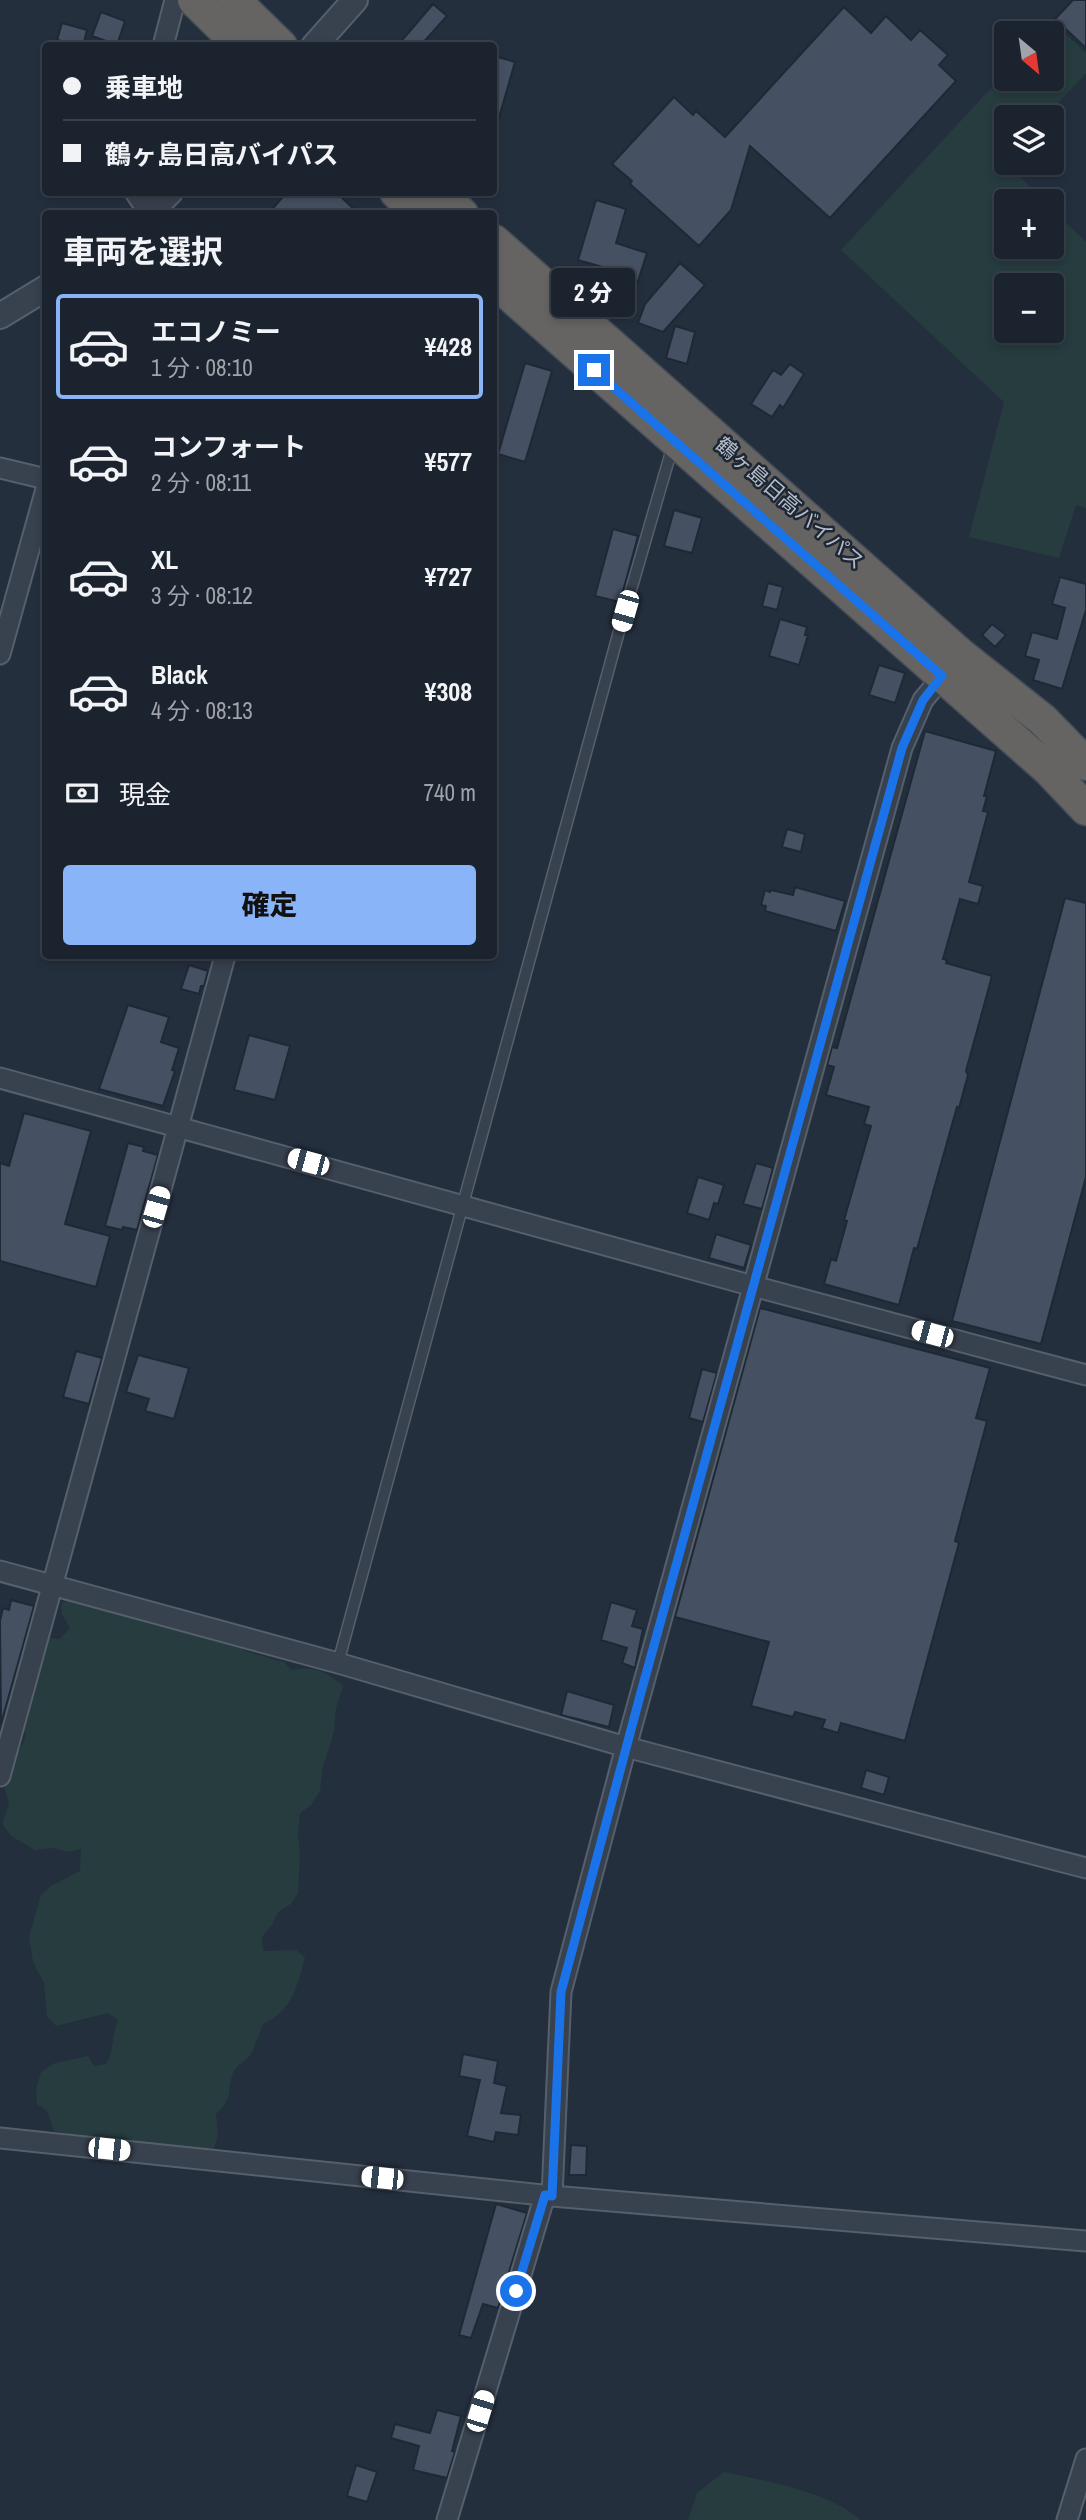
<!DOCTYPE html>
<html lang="ja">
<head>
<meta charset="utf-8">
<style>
  :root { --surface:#1b232e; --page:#242b36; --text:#f1f3f6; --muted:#a0a4aa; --line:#39404a; --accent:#8ab4f8 }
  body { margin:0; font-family:"Archivo Narrow","Noto Sans JP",sans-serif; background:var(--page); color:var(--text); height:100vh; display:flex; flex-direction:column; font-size:26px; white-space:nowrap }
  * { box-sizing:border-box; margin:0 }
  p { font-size:23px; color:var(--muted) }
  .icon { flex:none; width:38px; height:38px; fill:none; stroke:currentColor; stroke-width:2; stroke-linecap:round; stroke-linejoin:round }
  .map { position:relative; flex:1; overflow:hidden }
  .side { position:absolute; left:42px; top:210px; width:455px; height:749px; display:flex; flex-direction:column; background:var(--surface); border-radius:7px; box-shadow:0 4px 10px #0003,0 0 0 2px var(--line) }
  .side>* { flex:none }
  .top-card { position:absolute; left:42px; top:42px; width:455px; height:154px; border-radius:7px; box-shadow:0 4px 10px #0003,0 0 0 2px var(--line); display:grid; align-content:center; height:154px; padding:0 21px; background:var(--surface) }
  .needle { width:46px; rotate:151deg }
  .tools { position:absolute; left:994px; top:21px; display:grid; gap:14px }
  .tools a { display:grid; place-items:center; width:70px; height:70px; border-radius:7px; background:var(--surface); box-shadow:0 4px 10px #0003,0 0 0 2px var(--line); font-size:35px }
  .end { position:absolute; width:32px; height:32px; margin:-16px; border:9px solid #1a73e8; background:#fff; box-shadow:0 0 0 4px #fff }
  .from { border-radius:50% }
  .bubble { position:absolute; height:49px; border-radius:7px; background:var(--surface); box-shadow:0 4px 10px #0003,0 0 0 2px var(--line); font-size:23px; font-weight:800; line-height:49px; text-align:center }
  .car { position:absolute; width:21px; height:42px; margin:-21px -10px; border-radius:9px; box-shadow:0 0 5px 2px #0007; background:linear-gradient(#fff 24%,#345 0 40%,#fff 0 76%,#345 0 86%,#fff 0) }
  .top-card b { display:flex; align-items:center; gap:24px; height:66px; font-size:26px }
  .top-card b+b { border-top:2px solid var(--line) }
  .top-card i { width:18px; height:18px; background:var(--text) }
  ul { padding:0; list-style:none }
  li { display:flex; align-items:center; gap:21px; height:105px; margin:0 14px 10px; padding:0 7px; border:4px solid transparent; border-radius:7px }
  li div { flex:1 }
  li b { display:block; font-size:26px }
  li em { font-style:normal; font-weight:800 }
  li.on { border-color:var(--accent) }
  li>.icon { width:63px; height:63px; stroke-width:1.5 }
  h2 { padding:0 21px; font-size:32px; line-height:84px }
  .pay { display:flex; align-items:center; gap:18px; height:77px; padding:0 21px; font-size:26px }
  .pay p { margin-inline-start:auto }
  .cta { display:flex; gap:14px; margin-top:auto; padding:14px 21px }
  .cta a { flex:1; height:80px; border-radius:7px; background:var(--accent); color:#111; font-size:28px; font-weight:800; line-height:80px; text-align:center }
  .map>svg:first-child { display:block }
  .green { fill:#263c3f; fill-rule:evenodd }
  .building { fill:#455162; stroke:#1f2835; stroke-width:2 }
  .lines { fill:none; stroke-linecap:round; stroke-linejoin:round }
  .service-casing { stroke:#565f6c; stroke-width:13 }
  .minor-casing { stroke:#565f6c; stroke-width:23 }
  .tertiary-casing { stroke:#565f6c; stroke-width:28 }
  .trunk-casing { stroke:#434c59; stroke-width:35 }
  .service { stroke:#38414e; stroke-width:10 }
  .minor { stroke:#38414e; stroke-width:19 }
  .tertiary { stroke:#38414e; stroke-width:24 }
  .trunk { stroke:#656462; stroke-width:32 }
  .route { stroke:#1a73e8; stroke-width:9 }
  .labels { text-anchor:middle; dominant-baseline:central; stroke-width:5; stroke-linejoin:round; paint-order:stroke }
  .street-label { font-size:21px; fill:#b4bcc9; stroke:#1d2633 }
</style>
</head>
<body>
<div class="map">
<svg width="1086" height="2520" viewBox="0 0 1086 2520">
  <rect width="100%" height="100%" fill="#242f3e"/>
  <path class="green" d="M1053,22L1086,53V73L1045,117H1006V163H1025L1016,173L1044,201H1006V247H1052V209L1086,242V508L1076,505L1059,558L969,537L1004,402L841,250L1006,72V79H1052V33H1042ZM1006,285H1052V331H1006Z
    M71,1599L131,1616L141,1622H155L228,1642L251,1653L284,1662L292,1670C314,1666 326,1671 343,1686L336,1708L334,1732L323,1766L320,1791L311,1805L300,1813L298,1834L300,1856L298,1893L291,1904L278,1912L272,1925L262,1937L263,1951L296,1950L305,1957C298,1984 292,2012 264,2023C259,2033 256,2045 251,2054C248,2060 239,2063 235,2069C225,2087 236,2097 216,2114L218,2136L214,2148L201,2154L114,2143L54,2131L47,2111L37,2104L36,2090L41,2072L55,2063L88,2056L94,2066L106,2064C115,2050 111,2036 118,2020L108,2013L56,2026L47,2016L44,1983L33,1962L29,1937L41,1895L51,1886L80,1871L81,1849L69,1852L52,1848L35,1850L11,1836L2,1823L9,1805L4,1785C9,1775 10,1764 14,1757C19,1750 23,1745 26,1736L21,1721L36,1661L49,1638L60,1639L70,1628L61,1613L62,1603Z
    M724,2472C762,2480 833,2493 860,2520H688L697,2493Z"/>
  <path class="building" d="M1073,0H1086V48L1055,19Z
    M433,4L447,16L420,46H397Z
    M844,7L871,33L886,16L911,40L920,30L948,55L939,65L956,81L830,218L750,146L731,210L699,246L630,184L632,181L612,164L674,97L693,115L696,111L725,137Z
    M101,12L125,21L117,45L92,36Z
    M62,23L87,30L83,46L57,40Z
    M494,56L515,62L498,121L494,120Z
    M287,192H336L359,214H268Z
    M596,200L626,209L616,243L647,253L631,303L608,296L616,271L578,260Z
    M680,263L705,285L663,332L638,323L645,304Z
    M675,326L695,332L687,364L666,358Z
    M525,363L552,371L525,462L498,454Z
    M790,364L804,374L783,408L780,405L772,417L751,404L773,370L781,375Z
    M674,510L702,518L692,553L664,546Z
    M613,529L638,536L620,602L595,596Z
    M1060,577L1086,584V610L1062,689L1033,680L1039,660L1025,656L1032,632L1057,639L1065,608L1052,604Z
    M768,583L783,587L777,610L762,606Z
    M780,619L807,627L805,635H808L799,665L769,656Z
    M992,624L1006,635L995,647L982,635Z
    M879,665L905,673L895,703L869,695Z
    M925,731L996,751L984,796H987L983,811L988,812L969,882L983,886L978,904L960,899L943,959L947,960L946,963L992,976L966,1071L968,1075L959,1108L957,1107L917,1249L914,1248L899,1305L824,1284L831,1259L836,1261L847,1221L844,1220L871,1126L864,1124L869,1107L826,1095L834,1067L827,1065L832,1047L837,1048Z
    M787,829L805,834L801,852L782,847Z
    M795,887L845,901L836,931L765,911L766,906L761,905L765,890L770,892L771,890L793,895Z
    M1065,898L1086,903V1177L1041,1344L952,1321Z
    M189,965L208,971L204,986H201L199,994L181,989Z
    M128,1005L169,1017L161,1042L179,1048L172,1070L175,1071L163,1106L99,1089Z
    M249,1035L290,1046L275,1100L234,1090Z
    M24,1113L91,1131L65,1224L110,1236L96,1287L0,1261V1163L9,1166Z
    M128,1143L144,1147L143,1151L158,1155L137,1230L123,1227L122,1230L105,1226Z
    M756,1163L773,1168L762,1209L743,1204Z
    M698,1177L724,1185L718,1204L714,1203L709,1220L687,1213Z
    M716,1234L751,1245L744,1268L709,1258Z
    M760,1308L990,1368L976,1418L987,1421L955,1541L959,1543L905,1741L841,1723L838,1733L822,1728L825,1720L795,1712L793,1717L751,1706L769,1642L675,1617Z
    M76,1351L102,1358L89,1404L63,1397Z
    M138,1355L189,1368L174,1419L145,1411L149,1399L126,1392Z
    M702,1369L717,1373L703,1422L689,1418Z
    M11,1600L34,1606L1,1724L0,1621L3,1608L9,1610Z
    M611,1602L637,1610L632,1626L643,1629L635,1668L622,1663L627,1648L601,1640Z
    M567,1691L614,1705L609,1727L561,1715Z
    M866,1770L889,1777L884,1795L861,1788Z
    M463,2054L498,2061L494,2083L507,2086L501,2113L521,2115L518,2135L496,2132L494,2142L467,2136L480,2080L459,2076Z
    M571,2145L587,2146L586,2175H569Z
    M496,2204L527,2213L498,2308L483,2304L471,2338L459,2335Z
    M437,2410L461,2416L452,2451L455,2452L447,2478L413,2470L419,2446L391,2438L395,2424L430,2433Z
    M356,2465L377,2472L367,2502L347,2496Z"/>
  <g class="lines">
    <defs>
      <path id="service" d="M338,1663L618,635L673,445"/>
      <path id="minor" d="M163,46L175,0
        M135,192L149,213
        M0,468L46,479
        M0,654L46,489
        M0,1078L753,1286L1086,1375
        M0,1571L338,1663L626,1747L1086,1868
        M0,1776L225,956
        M0,2138L552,2196L1086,2241
        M552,2196L561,1992L626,1747L902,748L923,700L949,669
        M447,2520L545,2195
        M1067,2520L1086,2459"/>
      <path id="tertiary" d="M314,46L355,0
        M148,214L170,192
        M0,316L46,288"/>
      <path id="trunk" d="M194,0L241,46
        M234,0L281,46
        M396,192L419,214
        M439,192L462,214
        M494,241L961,655L1043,720L1086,764
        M494,281L1048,769L1086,809"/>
    </defs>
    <use href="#service" class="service-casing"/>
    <use href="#minor" class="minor-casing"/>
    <use href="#tertiary" class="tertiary-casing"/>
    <use href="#trunk" class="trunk-casing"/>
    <use href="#service" class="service"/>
    <use href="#minor" class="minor"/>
    <use href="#tertiary" class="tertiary"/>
    <use href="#trunk" class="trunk"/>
  </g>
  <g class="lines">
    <path class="route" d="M516,2291L545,2195L552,2196L561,1992L640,1696L902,748L923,700L942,676L594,370"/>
  </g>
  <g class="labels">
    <g class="street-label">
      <text transform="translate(790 503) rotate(41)">鶴ヶ島日高バイパス</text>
    </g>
  </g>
</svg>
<div class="tools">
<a><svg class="needle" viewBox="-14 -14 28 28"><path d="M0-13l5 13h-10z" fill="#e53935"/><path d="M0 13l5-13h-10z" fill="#a0a4aa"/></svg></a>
<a><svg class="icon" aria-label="layers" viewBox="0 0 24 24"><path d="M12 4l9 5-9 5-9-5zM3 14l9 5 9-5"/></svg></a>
<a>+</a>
<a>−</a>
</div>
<i class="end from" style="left:516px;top:2291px"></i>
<i class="end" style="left:594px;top:370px"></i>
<div class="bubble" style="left:551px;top:268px;width:84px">2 分</div>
<i class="car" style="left:625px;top:611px;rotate:196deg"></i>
<i class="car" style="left:308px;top:1162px;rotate:285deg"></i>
<i class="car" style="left:156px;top:1207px;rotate:16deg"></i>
<i class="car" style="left:932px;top:1334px;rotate:285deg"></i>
<i class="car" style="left:109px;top:2149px;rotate:96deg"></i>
<i class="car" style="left:382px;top:2178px;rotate:276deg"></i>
<i class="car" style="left:480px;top:2411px;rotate:17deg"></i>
<div class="top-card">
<b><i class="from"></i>乗車地</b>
<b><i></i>鶴ヶ島日高バイパス</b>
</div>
<section class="side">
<h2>車両を選択</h2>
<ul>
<li class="on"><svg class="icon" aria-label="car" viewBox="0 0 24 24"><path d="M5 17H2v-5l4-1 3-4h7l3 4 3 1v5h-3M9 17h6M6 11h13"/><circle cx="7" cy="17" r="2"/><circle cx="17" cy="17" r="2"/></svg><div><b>エコノミー</b><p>1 分 · 08:10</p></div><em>¥428</em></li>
<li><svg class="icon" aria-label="car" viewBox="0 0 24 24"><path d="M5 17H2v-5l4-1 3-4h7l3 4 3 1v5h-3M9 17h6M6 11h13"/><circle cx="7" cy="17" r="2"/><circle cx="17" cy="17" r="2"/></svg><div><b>コンフォート</b><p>2 分 · 08:11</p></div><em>¥577</em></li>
<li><svg class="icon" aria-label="car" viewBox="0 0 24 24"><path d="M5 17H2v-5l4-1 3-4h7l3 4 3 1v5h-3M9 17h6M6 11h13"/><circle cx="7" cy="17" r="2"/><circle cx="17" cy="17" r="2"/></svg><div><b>XL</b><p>3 分 · 08:12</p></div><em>¥727</em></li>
<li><svg class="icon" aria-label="car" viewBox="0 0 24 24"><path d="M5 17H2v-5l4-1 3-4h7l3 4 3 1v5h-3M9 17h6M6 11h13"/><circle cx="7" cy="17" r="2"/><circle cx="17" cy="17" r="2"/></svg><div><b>Black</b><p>4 分 · 08:13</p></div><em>¥308</em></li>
</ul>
<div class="pay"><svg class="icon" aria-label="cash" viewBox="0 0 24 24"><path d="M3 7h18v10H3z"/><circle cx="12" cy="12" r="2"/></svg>現金<p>740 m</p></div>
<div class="cta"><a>確定</a></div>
</section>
</div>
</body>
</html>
